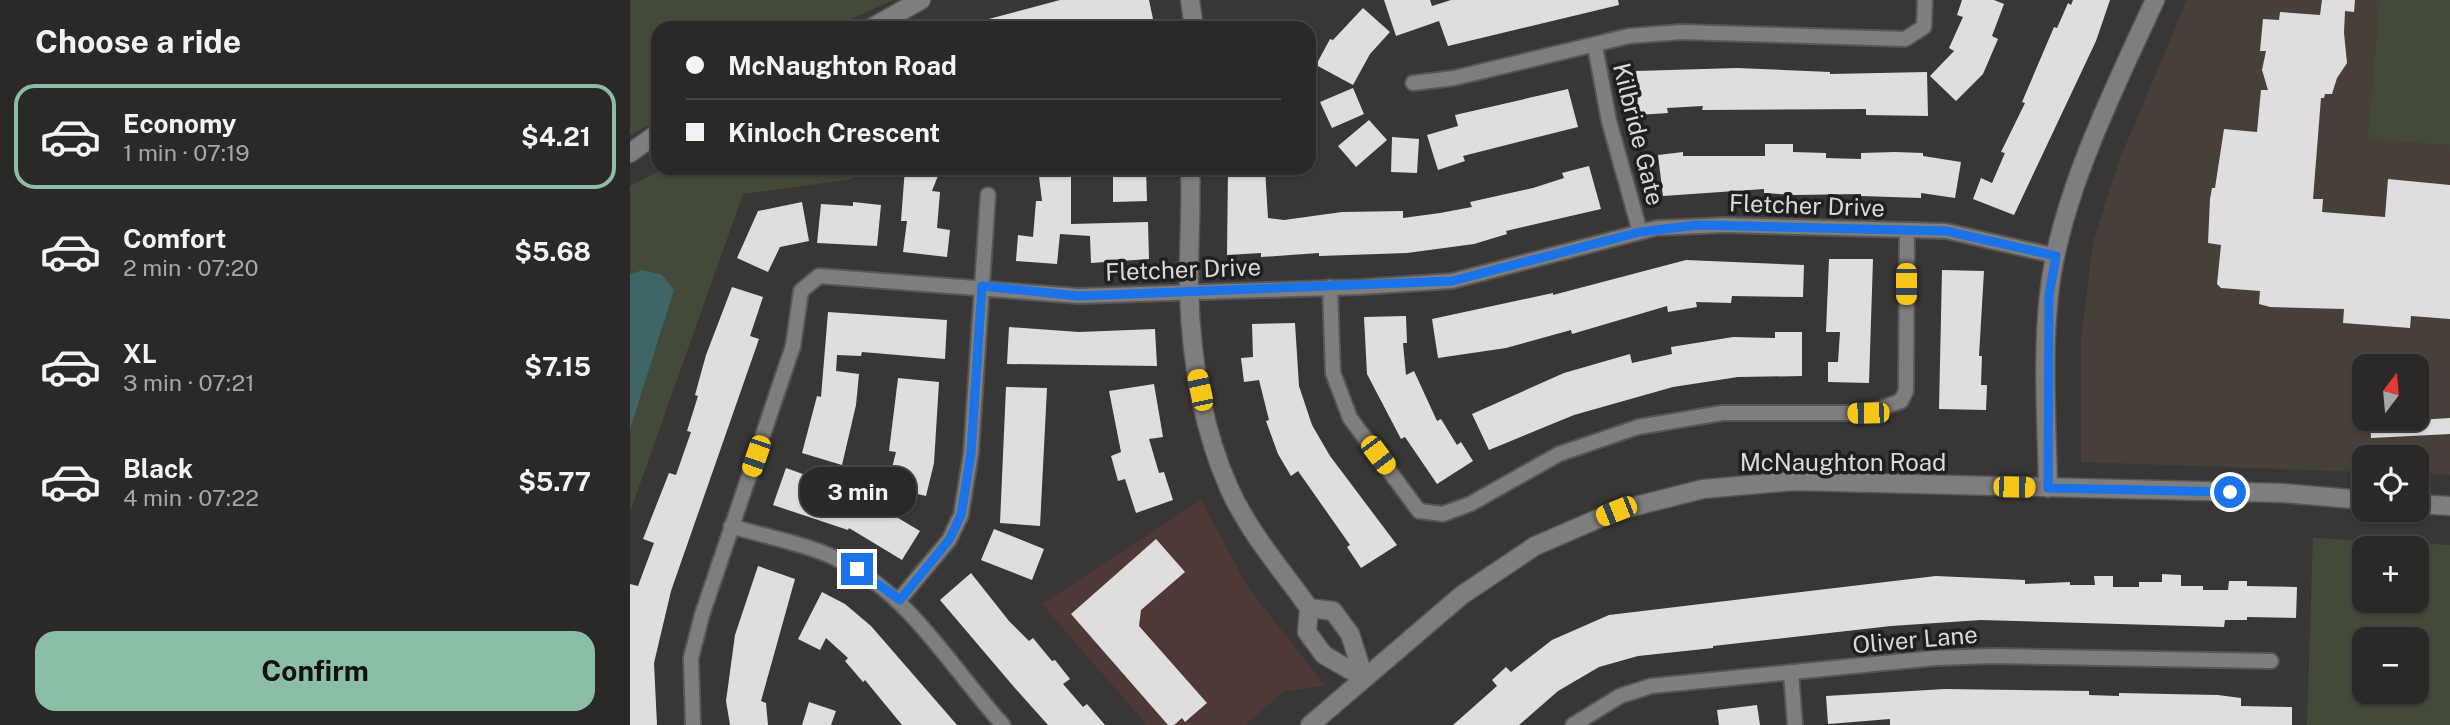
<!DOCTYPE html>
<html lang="en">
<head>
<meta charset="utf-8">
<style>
  :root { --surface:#2b2928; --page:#373534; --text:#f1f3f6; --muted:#a6a6a8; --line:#474545; --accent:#8abfa5 }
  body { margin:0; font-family:"Public Sans",sans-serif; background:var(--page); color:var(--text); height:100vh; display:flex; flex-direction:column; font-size:26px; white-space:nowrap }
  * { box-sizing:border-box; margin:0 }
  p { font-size:23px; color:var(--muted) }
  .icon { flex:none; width:38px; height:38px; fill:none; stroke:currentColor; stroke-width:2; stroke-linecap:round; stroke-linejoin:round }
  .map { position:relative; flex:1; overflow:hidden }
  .sheet { display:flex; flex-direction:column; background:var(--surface); width:630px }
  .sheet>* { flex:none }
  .banner { position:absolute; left:21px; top:21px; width:665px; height:154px; border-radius:21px; box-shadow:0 2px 5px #0004,0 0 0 2px var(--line); display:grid; align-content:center; height:154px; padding:0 35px; background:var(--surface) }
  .needle { width:46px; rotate:16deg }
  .controls { position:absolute; left:1722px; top:354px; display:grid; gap:14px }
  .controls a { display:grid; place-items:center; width:77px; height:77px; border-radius:14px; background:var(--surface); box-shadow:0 2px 5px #0004,0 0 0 2px var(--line); font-size:35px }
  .end { position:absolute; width:32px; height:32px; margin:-16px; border:9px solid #1a73e8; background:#fff; box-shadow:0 0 0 4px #fff }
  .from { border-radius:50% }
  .bubble { position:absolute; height:49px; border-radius:21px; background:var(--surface); box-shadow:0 2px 5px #0004,0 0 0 2px var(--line); font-size:23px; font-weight:700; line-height:49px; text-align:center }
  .car { position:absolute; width:21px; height:42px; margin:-21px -10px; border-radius:9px; box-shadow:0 0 5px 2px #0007; background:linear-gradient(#f5c518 24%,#345 0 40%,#f5c518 0 76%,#345 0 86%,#f5c518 0) }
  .banner b { display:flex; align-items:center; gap:24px; height:66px; font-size:26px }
  .banner b+b { border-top:2px solid var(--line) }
  .banner i { width:18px; height:18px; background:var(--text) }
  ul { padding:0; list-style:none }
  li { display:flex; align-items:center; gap:21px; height:105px; margin:0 14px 10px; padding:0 21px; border:4px solid transparent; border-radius:21px }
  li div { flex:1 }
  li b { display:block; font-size:26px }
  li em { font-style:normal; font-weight:700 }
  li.on { border-color:var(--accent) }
  li>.icon { width:63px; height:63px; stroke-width:1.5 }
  h2 { padding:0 35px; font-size:32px; line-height:84px }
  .action { display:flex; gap:14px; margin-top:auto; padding:14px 35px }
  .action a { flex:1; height:80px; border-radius:21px; background:var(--accent); color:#111; font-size:28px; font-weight:700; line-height:80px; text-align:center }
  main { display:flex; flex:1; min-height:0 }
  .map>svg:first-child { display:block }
  .commercial { fill:#4e3937 }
  .built { fill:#464039; fill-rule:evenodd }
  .green { fill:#444a3a; fill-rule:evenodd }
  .water { fill:#3f6666 }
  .building { fill:#e0dddf }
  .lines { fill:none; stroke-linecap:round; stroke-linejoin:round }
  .minor-casing { stroke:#585655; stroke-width:18 }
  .tertiary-casing { stroke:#585655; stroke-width:21 }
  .minor { stroke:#807e7c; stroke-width:14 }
  .tertiary { stroke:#807e7c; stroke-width:18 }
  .route { stroke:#1a73e8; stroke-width:9 }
  .labels { text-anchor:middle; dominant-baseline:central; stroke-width:7; stroke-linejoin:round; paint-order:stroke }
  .street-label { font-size:24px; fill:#dbd9d8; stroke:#1f1f1e }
</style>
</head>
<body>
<main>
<section class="sheet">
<h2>Choose a ride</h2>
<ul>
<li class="on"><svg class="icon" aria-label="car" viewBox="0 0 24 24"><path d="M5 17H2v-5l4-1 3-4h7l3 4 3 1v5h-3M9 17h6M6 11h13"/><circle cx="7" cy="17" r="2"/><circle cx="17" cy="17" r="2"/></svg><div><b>Economy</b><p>1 min · 07:19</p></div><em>$4.21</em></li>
<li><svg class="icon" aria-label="car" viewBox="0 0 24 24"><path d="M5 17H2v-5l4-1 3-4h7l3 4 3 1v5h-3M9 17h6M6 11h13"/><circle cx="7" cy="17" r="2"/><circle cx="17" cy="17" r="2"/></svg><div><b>Comfort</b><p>2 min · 07:20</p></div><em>$5.68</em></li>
<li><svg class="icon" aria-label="car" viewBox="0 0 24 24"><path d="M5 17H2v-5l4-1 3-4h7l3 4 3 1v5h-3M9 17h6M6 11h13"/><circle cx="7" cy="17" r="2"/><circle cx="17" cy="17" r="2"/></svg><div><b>XL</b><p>3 min · 07:21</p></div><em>$7.15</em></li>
<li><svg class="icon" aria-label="car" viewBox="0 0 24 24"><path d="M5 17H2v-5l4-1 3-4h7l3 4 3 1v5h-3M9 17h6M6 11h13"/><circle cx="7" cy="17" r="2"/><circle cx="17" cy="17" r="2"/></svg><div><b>Black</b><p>4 min · 07:22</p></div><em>$5.77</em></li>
</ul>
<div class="action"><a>Confirm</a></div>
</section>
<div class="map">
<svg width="1820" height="725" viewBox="0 0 1820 725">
  <rect width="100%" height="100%" fill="#393735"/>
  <path class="commercial" d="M571,500L617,586L695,686L654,691L615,725H517L412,604Z"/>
  <path class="built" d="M1557,0H1820V475L1787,474V457H1734V472L1451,462V340L1463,242L1489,161ZM1734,366H1787V418H1734Z"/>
  <path class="green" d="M0,0H263L202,28H28V120L0,135Z
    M1750,0H1820V145L1738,139Z
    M34,168H231L222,179L113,194L0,512V186Z
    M1683,538L1820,545V725H1677ZM1734,548H1787V600H1734ZM1734,639H1787V691H1734Z"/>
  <path class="water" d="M12,270L32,275L44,290L0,429V275Z"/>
  <path class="building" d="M430,0H519L523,19L500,24L499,19L465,28H336V25Z
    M754,0H800L802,6L821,0H988L989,5L818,46L809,21L766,36Z
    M1332,0H1364L1374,4L1362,36L1368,39L1353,74L1326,101L1300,76L1324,51L1319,48L1333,17L1327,15Z
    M1443,0H1480L1466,41L1384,215L1343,199L1351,178L1362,183L1375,153L1371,152L1395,103L1392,102L1424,27L1427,28L1438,3L1441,5Z
    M1692,0H1725L1724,12L1715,11L1714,33L1717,63L1707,78L1702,94H1695L1694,98H1691L1683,199H1693L1692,212L1755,217L1758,179L1820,185V319L1781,316L1780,328L1713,323L1714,309L1640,307L1629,304L1630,291L1591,288L1587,284L1591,245L1578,243L1580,199L1582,188H1585L1594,129L1627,132L1631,90H1638L1632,70L1636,51H1630L1633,19L1649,20L1650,12L1690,15Z
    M733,8L760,32L740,54L723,85L686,65L700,39L703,40Z
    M1107,68L1200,72V74L1297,72L1298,116L1236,115V109L1072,110L1073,106L1037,108L1038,113L1008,115L1006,71Z
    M723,88L734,114L702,128L690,102Z
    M938,89L948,127L833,156L835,161L808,170L797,135L828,126L825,115Z
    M739,120L757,140L726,167L708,146Z
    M762,137L789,139L787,173L761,172Z
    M1135,144H1163V152L1196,153V158L1231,159V153L1265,152L1293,153V156L1331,162L1325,198L1291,193V198L1231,196V194L1165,195L1134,193V189L1033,196L1028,155L1053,152V156H1135Z
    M959,166L971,209L876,231L877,234L844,244L777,253L689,256V253L631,257V253L597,255L598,168H635L638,218L654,220L712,212L773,211V218L810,213L842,207L840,202L903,188L934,178L932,173Z
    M275,168H311L302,191L310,192L307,228L320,230L317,257L273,252L277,221H271Z
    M408,168H441V224L518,222L519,259L461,263L460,236L430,234L427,264L386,261L388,235L403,237L406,201H412Z
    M483,168H516L517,201L483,202Z
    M172,202L179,241L150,247L138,272L107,258L128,211Z
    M223,202L251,205L247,246L187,243L191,204L223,206Z
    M1199,259H1243L1239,383L1198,382V362H1208L1210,332H1196Z
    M1056,260L1174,265L1173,297L1102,296L1101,303L1066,302L1067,307L1038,312L1037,306L942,334L941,330L876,348L808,358L802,319L923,293V295Z
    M1312,270L1354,271L1349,356H1352L1351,385H1357L1356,410L1309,409Z
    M102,287L133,297L120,336L129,339L41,591L24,663L27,725H0V584L8,586L24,543L13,539L39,473L46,475L61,432L57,431L68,396L65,395L76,355Z
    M198,312L317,320L315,359L232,352L231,356L207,355L206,371L229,374L226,405L212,465L172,453L187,396L191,397Z
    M776,316L777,343H773L776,375L784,371L807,421L811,419L827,445L831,442L843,461L807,484L775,437L771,439L737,374L734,317Z
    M665,323L669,386L682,425L700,456L767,545L731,568L717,547L720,545L668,471L661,476L648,454L636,421L639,420L629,380L614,382L611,358L623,357L622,324Z
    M379,327L449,332L525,329L527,366L377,364Z
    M1145,332H1172V376L1108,377L1043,387L944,415L859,450L842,414L934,373L1000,354L1002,363L1042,354L1041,347L1103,337L1145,338Z
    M268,378L309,382L304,463L296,496L257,487L266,452L259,451Z
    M524,384L533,437L519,439L529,473L534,472L543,500L506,513L495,479L488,481L481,456L491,452L479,391Z
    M376,387L417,388L410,526L370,523Z
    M1820,418V434L1741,438L1740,423Z
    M156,468L226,493L290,531L272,560L219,528L218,530L143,505Z
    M364,529L414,549L402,580L351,560Z
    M526,539L555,572L511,610L509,626L577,703L555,722L552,718L544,725H538L441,614Z
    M128,566L165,579L131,701L136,703L138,725H100L96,701L105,635Z
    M341,573L379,621L399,641L403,638L422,661L425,660L440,679L433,684L453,707L457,704L475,725H418L384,687L310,600Z
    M1532,574L1551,575V586H1573V590H1598L1599,581H1617V586L1667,587L1666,618L1617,617V620H1595L1594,627L1351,620L1261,626L1083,646V648L1008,656L969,667L928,691L889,725H823L867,686L862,680L876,667L881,672L922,640L979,615L1306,576L1395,580V584L1440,582V585H1465L1464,576H1483V587H1509V582H1532Z
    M192,592L215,604L241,626L327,725H272L235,680L233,682L215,661L218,658L196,638L190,650L168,639Z
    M1315,689L1459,691V695L1489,696V693L1588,695L1611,698V706L1662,707V725H1260V719L1198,724L1196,696Z
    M179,702L206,711L201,725H172Z
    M1127,705L1130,725H1089L1087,710Z"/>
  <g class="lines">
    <defs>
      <path id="minor" d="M965,46L979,121L1010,232
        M783,83L824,78L999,36L1051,32L1275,39L1294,27L1295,0
        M700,287L703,373L720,418L789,511L813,514L840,504L929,454L1008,427L1092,413H1238L1271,401L1276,391L1277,230
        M101,526C136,537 182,545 213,562C282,597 322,669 373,725
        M269,600L319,540L331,515L341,453L358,195
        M1161,673L1165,725
        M63,725L61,658L72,615L163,346L171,291L189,276L449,296L731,287L822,281L1026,228L1094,225L1316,231L1426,256
        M943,725L990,696L1021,686L1305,658L1364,656L1641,661"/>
      <path id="tertiary" d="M560,0L564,28
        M241,28L291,0
        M0,153L28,133
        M560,168C562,209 558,250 559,291C561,358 572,427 599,488C618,531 652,570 679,608L677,632L694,655L734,678
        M1418,488C1417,425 1412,358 1419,295C1429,198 1484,89 1525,0
        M1787,504L1820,506
        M679,608L703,611L720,634L734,678
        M680,725L832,595L905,546L986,511L1073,489L1165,481L1652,493L1734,500"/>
    </defs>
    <use href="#minor" class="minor-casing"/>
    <use href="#tertiary" class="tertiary-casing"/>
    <use href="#minor" class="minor"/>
    <use href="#tertiary" class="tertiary"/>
  </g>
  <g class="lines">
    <path class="route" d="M227,569L270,600L319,540L331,515L341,453L352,286L449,296L822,281L1010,232L1067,225L1316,231L1426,256L1419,295L1418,488L1600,492"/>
  </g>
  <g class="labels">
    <g class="street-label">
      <text transform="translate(1009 134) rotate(76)">Kilbride Gate</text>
      <text transform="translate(1177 205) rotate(2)">Fletcher Drive</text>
      <text transform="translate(553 269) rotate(-2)">Fletcher Drive</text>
      <text x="1213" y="462">McNaughton Road</text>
      <text transform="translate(1285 639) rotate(-5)">Oliver Lane</text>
    </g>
  </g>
</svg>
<div class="controls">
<a><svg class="needle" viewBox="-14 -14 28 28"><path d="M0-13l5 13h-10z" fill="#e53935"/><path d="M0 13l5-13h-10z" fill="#a6a6a8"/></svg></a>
<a><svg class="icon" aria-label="locate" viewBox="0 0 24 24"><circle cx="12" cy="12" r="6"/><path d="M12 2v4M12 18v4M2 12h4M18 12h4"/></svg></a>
<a>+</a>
<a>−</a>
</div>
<i class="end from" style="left:1600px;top:492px"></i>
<i class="end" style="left:227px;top:569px"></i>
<div class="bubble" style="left:170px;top:467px;width:116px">3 min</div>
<i class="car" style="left:1276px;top:284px;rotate:180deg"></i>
<i class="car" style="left:570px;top:390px;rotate:348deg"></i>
<i class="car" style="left:1238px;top:413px;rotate:269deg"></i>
<i class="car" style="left:748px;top:455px;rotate:143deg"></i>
<i class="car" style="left:126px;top:456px;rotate:199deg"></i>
<i class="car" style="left:1384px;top:487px;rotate:91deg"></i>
<i class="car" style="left:986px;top:511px;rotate:248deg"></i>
<div class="banner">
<b><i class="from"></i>McNaughton Road</b>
<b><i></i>Kinloch Crescent</b>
</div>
</div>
</main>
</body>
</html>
